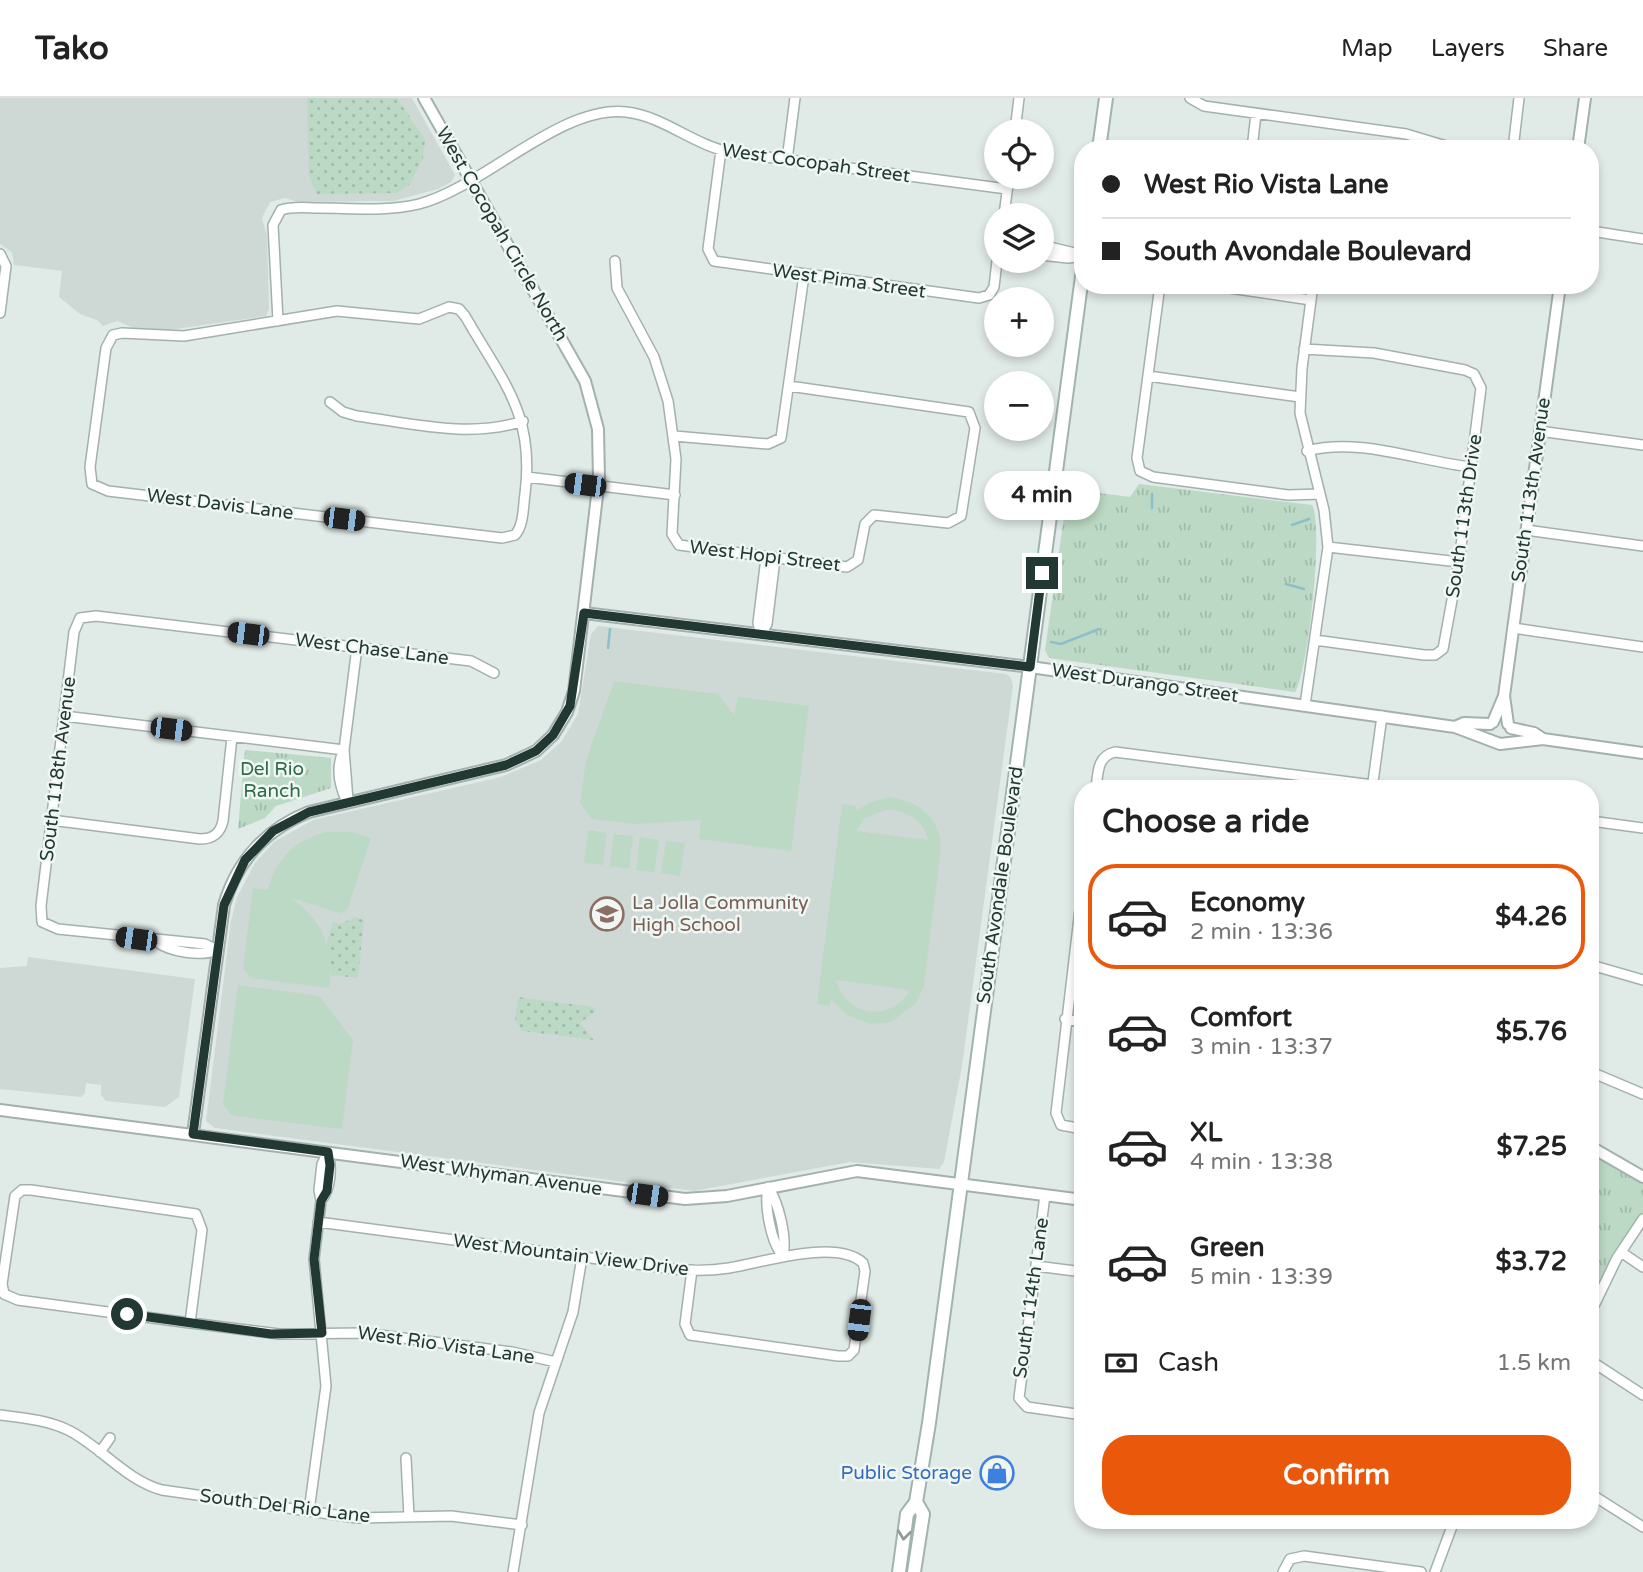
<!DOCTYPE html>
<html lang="en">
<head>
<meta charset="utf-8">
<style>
  :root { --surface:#fff; --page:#f2f2f2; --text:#222; --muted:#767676; --line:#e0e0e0; --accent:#ea580c }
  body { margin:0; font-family:"Varela Round",sans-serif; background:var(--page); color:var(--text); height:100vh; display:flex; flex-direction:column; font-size:26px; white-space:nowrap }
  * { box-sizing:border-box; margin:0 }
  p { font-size:23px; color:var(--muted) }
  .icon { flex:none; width:38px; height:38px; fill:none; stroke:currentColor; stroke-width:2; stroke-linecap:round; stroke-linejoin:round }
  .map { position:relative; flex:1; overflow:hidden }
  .sheet { position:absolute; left:1074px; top:682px; width:525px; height:749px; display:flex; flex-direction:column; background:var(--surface); border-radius:28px; box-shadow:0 4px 10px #0003 }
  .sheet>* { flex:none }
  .banner { position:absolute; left:1074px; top:42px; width:525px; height:154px; border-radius:28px; box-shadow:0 4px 10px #0003; display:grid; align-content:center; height:154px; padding:0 28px; background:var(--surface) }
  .fabs { position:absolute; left:984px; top:21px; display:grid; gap:14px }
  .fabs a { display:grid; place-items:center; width:70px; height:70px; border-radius:50%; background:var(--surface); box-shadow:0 4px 10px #0003; font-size:35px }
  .end { position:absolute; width:32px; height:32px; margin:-16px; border:9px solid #223833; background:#fff; box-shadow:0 0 0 4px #fff }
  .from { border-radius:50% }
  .bubble { position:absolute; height:49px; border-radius:24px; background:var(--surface); box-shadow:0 4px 10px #0003; font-size:23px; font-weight:700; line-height:49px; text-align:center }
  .car { position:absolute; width:21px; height:42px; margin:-21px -10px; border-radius:9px; box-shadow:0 0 5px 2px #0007; background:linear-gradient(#222 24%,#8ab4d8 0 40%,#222 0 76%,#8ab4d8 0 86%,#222 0) }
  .banner b { display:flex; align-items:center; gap:24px; height:66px; font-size:26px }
  .banner b+b { border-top:2px solid var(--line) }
  .banner i { width:18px; height:18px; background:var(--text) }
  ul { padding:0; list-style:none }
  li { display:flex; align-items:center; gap:21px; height:105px; margin:0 14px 10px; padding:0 14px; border:4px solid transparent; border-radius:28px }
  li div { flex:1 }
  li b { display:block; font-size:26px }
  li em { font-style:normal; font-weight:700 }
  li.on { border-color:var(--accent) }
  li>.icon { width:63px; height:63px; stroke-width:1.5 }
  h2 { padding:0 28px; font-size:32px; line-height:84px }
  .pay { display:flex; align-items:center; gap:18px; height:77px; padding:0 28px; font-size:26px }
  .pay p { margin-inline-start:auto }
  .action { display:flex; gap:14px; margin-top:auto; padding:14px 28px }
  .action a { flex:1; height:80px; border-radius:28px; background:var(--accent); color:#fff; font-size:28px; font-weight:700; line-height:80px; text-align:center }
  header { display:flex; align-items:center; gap:42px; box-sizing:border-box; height:98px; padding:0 35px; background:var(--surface); border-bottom:2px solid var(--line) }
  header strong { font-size:33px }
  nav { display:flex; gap:38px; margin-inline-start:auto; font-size:24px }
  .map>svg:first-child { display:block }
  .built { fill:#ced9d5 }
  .grass { fill:url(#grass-dots) }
  .park { fill:url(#park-tufts) }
  .garden { fill:#bbd9c4; fill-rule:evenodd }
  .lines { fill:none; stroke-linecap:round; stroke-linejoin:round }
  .stream { stroke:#8dbfca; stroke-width:2.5 }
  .minor-casing { stroke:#a3b1ad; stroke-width:12 }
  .tertiary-casing { stroke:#a3b1ad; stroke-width:14 }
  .secondary-casing { stroke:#a0b4ae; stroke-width:16 }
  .minor { stroke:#fff; stroke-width:9 }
  .tertiary { stroke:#fff; stroke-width:10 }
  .secondary { stroke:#fff; stroke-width:12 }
  .oneway { stroke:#909c99 }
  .route { stroke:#223833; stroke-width:9 }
  .labels { text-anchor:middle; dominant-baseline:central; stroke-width:5; stroke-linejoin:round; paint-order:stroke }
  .street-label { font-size:19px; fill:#223833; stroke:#f0f7f3 }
  .park-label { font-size:19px; fill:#306b49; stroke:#f0f7f3 }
  .education-label { font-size:19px; fill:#785e54; stroke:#f0f7f3; text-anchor:start }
  .shop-label { font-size:19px; fill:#366cbe; stroke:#f0f7f3; text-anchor:end }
</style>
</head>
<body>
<header>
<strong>Tako</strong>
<nav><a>Map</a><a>Layers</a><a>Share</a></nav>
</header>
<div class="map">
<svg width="1643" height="1474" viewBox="0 0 1643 1474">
  <defs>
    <pattern id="grass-dots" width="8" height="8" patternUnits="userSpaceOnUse" patternTransform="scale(1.75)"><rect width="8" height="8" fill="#bbd9c4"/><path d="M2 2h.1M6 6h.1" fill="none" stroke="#a0bba9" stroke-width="1.8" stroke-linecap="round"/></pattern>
    <pattern id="park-tufts" width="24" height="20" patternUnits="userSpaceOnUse" patternTransform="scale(1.75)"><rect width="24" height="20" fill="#bbd9c4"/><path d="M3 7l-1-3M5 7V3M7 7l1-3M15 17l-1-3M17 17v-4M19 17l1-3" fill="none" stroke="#a0bba9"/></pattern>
  </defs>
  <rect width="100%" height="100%" fill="#e0eae6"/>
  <path class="built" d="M0,0H412L455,77L451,84L438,91L393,103L298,104L285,100L270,104L262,120L267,138L269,211L266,218L162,233L134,230L117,223L103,228L97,222L80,216L59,199L62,173L14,167L12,154L0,146Z
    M598,528L1006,576L1011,580L1013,588L962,968L944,1064L939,1071L850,1064L694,1093L215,1030L206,1023L231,823L237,799L255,765L274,744L313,722L501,679L541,662L562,643L578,616L591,536Z
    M28,859L195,881L179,999L165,1009L106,1003L101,997V987L86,985L85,995L81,999L0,991V870L27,868Z"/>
  <path class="grass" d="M307,0H397L425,42L423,60L409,87L397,95L317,96L309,78Z
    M355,819L364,822L358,880L331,877L327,843L333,824L341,826Z
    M518,899L593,909L596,913L580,925L594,942L522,933L515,921Z"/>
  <path class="park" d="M1139,386L1312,407C1324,429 1308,575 1295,594L1049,560L1045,552L1068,391L1130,399Z
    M245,652L331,660V690L276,708L265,720L238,731Z
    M1591,1049L1643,1079V1121L1591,1214Z"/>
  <path class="garden" d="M614,583L718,596L734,617L738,599L809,608L791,753L699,741L701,722L635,726L592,721L580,705L586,663Z
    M889,699C918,703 940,719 941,750L924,888L916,905L891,924L871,926L846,916L831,901L830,908L817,906L842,706L856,708V713L871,704ZM885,712C906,711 923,721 928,742L856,733L864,721ZM836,883L837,882L910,892C892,925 846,919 836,883Z
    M588,732L607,735L603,767L584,765Z
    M328,734H351L371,740L347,812L340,815L291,800C323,823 335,851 329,890L251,880L243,870L253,790L268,792C275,761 297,740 328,734Z
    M614,736L633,738L629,771L610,768Z
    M640,739L659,742L654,774L636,772Z
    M666,743L685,745L680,778L661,775Z
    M238,887L319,898L353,942L342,1031L231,1017L223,1006Z"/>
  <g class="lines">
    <path class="stream" d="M1152,396V410
      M1292,427L1309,421
      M1286,486L1304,491
      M1051,544L1061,546L1099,531
      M608,550L610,531"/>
    <defs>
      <path id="minor" d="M1190,0L1204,8L1406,36L1456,51
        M1015,33L1019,0
        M1252,51L1256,16
        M1513,51L1519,0
        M721,52L708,151L714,163L979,200L989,197L994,189L997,163
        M787,62L795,0
        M1004,117L1009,79
        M1591,133L1643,141
        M1041,147L1083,157
        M0,156L6,168L0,215
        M1041,157L1068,160L1083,158
        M615,163L617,190L654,259L668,303L676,361L672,436L679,447L847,469L858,462L865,426L874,417L948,425L961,418L975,330L969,314L789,288
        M1160,187L1137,360L1140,373L1153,379L1288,397L1320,396
        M1209,187L1311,202
        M449,209L459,211L465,218C503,284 535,316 525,396C523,409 524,427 515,437L502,440L108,393L92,386L90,369L106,250L113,237L122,235L184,238L337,213L419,221Z
        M278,223L273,127L281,112C293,108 306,110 318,110C351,110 387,114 419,106C484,89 560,7 626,14C663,18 692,46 729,54L1007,91
        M1304,251L1374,255L1465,272L1474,276L1481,290L1459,464L1443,551L1435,557H1424L1315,542
        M1148,278L1300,299
        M330,304L343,314L357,318C411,325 470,341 523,323
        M1539,333L1643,347
        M674,338L768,346L781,340L804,177
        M1307,353C1359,339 1418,363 1471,369
        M527,379L675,397
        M1526,432L1643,448
        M1328,449L1459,464
        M1513,530L1643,549
        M761,536L767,526L775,461
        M761,536L758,525L766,460
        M1305,607L1328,449L1324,412L1300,315L1302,270L1313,187
        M64,618L344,652
        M344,652L348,702
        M1096,691C1098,675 1097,658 1115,654L1373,687
        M1372,691L1382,618
        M347,704C339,687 335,669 344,652L357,549
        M51,722L200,741C213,741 220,736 223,723L232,639
        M1591,723L1643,730
        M1083,786L1056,1015L1061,1027L1083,1031
        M157,844C170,854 202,859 217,852
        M217,852L205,846L58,831L42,824L41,808L74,534L80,520L96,518L471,563L494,575
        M1591,867L1643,882
        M1065,921L1083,924
        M1591,974L1643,996
        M1591,989L1595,975
        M768,1089C764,1107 771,1145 783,1158
        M768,1089C779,1105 787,1140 783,1158
        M1045,1097L1019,1300L1027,1309L1083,1317
        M321,1103C331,1091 332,1069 328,1054
        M318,1124L674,1171C692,1173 710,1173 729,1170C761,1165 836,1140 863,1165L865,1173L854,1252L848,1258H838L690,1237L685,1226L692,1172
        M1621,1154L1643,1169
        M1036,1168L1083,1174
        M1591,1214L1617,1160L1643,1121
        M190,1225L202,1132L196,1116L31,1092H22L15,1098L2,1186L4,1196L18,1202L190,1225L199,1226L279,1236L364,1235L512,1254L556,1264
        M1591,1263L1643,1297
        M0,1317C24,1320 48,1322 70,1333C102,1350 126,1382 162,1392L357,1420L451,1418L522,1427
        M100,1354L110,1340
        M406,1360L409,1419
        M1591,1396L1643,1429
        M309,1413L326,1288L314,1161L321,1103L319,1092L322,1066L328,1054
        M513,1474L539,1315L573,1214L582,1159
        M1283,1474L1290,1461L1304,1458L1421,1474
        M1435,1474L1454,1423"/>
      <path id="tertiary" d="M1578,51L1585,0
        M584,515L1030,569L1455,629L1464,625L1490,626
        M1504,598L1508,626
        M1493,624L1504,598L1560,187
        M1455,629L1500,646L1543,641
        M1511,630L1534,635L1543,641L1643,655
        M0,1012L685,1101L727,1098L857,1073L1083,1102
        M193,1036L224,807C237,763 266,731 309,714L506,667L536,653L553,637L567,614L574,593L599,381L598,331L585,283L424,0
        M1591,1049L1643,1079"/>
      <path id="secondary" d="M1099,51L1106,0
        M899,1474L907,1416L916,1404L929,1325L1083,171
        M914,1474L923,1416L916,1404"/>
    </defs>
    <use href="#minor" class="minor-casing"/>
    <use href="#tertiary" class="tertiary-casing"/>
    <use href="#secondary" class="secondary-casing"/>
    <use href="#minor" class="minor"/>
    <use href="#tertiary" class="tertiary"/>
    <use href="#secondary" class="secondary"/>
  </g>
  <defs><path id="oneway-chevron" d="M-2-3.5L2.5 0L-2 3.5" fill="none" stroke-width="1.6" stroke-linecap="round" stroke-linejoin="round" transform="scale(1.75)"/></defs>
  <use class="oneway" href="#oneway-chevron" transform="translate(904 1437) rotate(97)"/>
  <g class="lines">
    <path class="route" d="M127,1216L271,1236L322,1235L314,1161L321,1103L327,1093L330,1067L328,1054L193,1036L224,807L245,762L273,733L309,714L506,667L536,653L553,637L570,608L584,515L1030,569L1042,475"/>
  </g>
  <defs>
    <symbol id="school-ring" viewBox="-11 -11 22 22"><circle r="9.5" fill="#f0f7f3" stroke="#8d6e63" stroke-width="1.5"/><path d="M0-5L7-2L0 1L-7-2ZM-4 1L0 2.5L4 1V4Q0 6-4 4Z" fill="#8d6e63"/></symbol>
    <symbol id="shop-ring" viewBox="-11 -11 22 22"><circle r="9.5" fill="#f0f7f3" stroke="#3f7fe0" stroke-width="1.5"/><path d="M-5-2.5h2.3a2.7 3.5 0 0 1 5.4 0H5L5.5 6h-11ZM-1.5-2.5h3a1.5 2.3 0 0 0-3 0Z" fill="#3f7fe0"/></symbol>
  </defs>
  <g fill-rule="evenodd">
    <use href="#school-ring" x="588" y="797" width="38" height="38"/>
    <use href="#shop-ring" x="978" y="1356" width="38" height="38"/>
  </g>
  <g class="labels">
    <g class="street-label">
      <text transform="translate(816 65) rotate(8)">West Cocopah Street</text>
      <text transform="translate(502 136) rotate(60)">West Cocopah Circle North</text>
      <text transform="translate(849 183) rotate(8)">West Pima Street</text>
      <text transform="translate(1531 392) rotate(-82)">South 113th Avenue</text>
      <text transform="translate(220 406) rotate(7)">West Davis Lane</text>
      <text transform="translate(1464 418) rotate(-82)">South 113th Drive</text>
      <text transform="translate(765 458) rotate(7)">West Hopi Street</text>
      <text transform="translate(372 551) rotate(7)">West Chase Lane</text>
      <text transform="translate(1145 585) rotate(8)">West Durango Street</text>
      <text transform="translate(58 671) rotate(-83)">South 118th Avenue</text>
      <text transform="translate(1000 787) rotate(-82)">South Avondale Boulevard</text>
      <text transform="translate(501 1077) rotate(8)">West Whyman Avenue</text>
      <text transform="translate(571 1157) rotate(7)">West Mountain View Drive</text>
      <text transform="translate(1031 1200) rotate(-82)">South 114th Lane</text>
      <text transform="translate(446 1247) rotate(8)">West Rio Vista Lane</text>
      <text transform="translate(285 1408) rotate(7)">South Del Rio Lane</text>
    </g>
    <g class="park-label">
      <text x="272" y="671">Del Rio<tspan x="272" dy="22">Ranch</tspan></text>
    </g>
    <g class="education-label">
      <text x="632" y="805">La Jolla Community<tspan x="632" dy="22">High School</tspan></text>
    </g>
    <g class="shop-label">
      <text x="972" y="1375">Public Storage</text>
    </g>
  </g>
</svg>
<div class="fabs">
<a><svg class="icon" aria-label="locate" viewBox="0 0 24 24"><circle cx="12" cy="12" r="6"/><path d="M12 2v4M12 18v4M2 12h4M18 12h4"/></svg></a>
<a><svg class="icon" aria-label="layers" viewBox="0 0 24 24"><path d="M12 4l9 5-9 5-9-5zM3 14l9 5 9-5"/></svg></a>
<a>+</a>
<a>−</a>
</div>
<i class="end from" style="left:127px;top:1216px"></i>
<i class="end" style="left:1042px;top:475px"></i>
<div class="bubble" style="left:984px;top:373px;width:116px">4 min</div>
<i class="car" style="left:585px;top:387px;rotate:277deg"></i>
<i class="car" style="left:344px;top:421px;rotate:97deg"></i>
<i class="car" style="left:248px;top:536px;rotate:277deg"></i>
<i class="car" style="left:171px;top:631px;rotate:97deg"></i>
<i class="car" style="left:136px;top:841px;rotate:278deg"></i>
<i class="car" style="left:647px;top:1097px;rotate:98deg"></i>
<i class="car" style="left:859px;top:1222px;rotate:187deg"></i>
<div class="banner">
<b><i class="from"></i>West Rio Vista Lane</b>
<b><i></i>South Avondale Boulevard</b>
</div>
<section class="sheet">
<h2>Choose a ride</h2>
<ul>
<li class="on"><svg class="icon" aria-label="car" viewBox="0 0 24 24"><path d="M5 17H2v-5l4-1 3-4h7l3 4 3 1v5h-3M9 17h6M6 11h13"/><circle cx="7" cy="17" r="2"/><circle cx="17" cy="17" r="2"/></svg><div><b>Economy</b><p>2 min · 13:36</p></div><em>$4.26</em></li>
<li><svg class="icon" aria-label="car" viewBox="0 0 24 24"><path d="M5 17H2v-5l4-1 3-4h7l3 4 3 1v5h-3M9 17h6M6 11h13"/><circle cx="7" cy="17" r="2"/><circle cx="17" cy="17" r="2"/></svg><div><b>Comfort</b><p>3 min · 13:37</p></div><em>$5.76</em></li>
<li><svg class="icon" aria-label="car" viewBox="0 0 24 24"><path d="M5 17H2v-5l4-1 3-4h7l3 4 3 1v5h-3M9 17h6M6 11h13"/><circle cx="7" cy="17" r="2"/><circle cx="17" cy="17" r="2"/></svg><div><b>XL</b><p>4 min · 13:38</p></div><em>$7.25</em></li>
<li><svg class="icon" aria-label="car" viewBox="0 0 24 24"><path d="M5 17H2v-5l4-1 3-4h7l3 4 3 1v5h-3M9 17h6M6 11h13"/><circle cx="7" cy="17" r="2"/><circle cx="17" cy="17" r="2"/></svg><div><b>Green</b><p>5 min · 13:39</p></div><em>$3.72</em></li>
</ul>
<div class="pay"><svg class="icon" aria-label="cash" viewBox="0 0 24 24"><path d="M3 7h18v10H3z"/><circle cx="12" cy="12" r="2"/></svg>Cash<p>1.5 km</p></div>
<div class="action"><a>Confirm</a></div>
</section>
</div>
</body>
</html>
